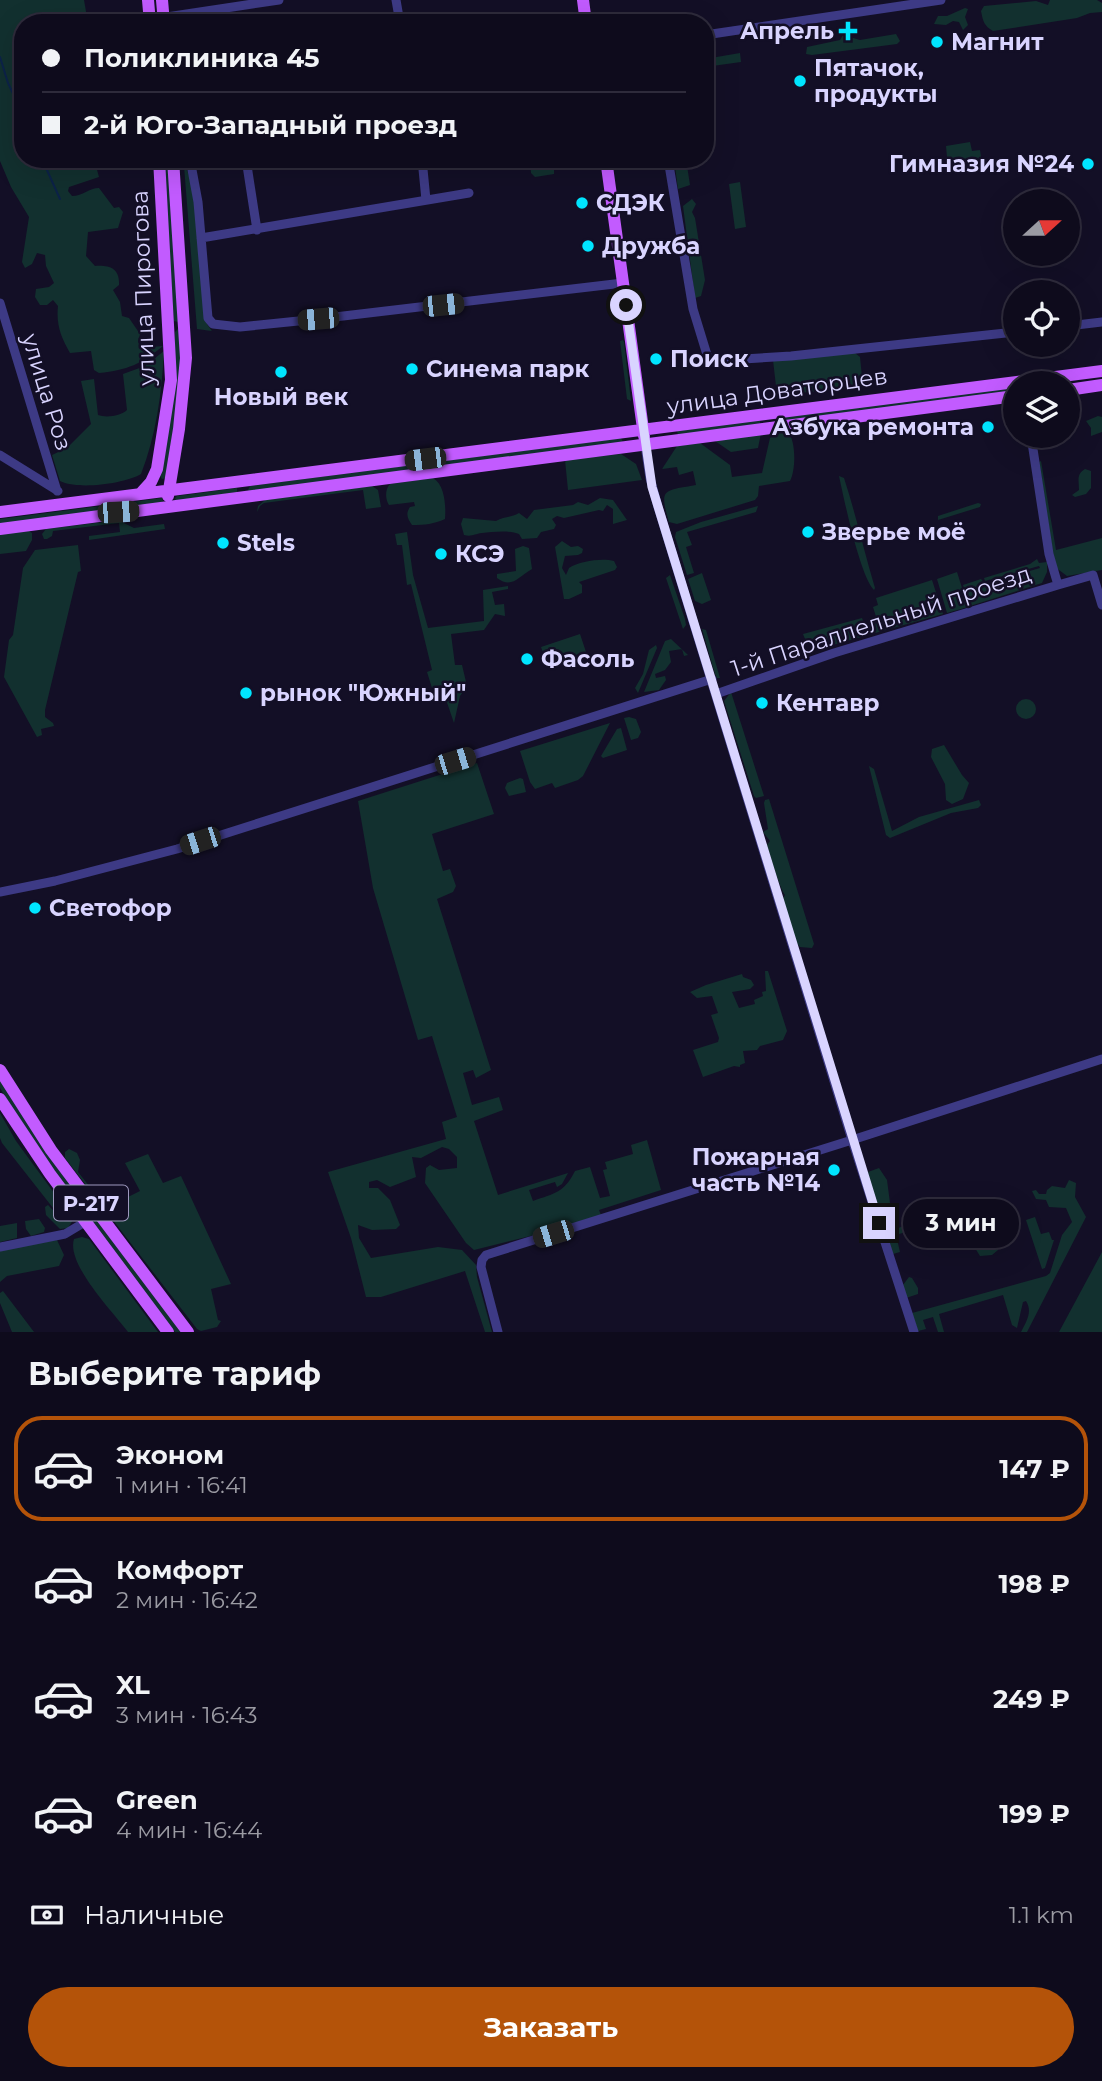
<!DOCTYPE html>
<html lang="ru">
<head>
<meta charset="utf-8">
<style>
  :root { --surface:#0e0b1c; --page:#1c1929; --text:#f1f3f6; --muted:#9b9ba3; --line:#2e2b3b; --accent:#b45309 }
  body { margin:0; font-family:Montserrat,sans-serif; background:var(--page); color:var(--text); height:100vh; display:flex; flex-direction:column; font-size:26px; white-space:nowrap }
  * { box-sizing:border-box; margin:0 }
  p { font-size:23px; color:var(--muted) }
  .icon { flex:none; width:38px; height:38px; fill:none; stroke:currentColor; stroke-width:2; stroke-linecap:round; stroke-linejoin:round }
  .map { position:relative; height:1332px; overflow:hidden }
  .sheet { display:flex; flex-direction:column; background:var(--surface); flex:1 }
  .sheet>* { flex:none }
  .top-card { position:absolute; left:14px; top:14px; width:700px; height:154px; border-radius:28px; box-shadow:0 7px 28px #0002,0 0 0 2px var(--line); display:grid; align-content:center; height:154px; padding:0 28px; background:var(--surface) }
  .needle { width:46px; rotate:69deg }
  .controls { position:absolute; left:1003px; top:189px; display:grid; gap:14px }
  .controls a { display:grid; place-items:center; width:77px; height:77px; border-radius:50%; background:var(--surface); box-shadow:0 7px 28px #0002,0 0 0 2px var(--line); font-size:35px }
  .end { position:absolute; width:32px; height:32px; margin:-16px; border:9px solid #d9d4ff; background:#111; box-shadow:0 0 0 4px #111 }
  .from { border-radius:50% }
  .bubble { position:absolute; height:49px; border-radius:24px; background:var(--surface); box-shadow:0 7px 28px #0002,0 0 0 2px var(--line); font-size:23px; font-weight:700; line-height:49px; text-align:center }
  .car { position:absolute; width:21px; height:42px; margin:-21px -10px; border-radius:9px; box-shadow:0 0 5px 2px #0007; background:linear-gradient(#222 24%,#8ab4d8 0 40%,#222 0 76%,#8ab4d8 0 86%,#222 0) }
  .top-card b { display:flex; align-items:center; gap:24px; height:66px; font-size:26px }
  .top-card b+b { border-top:2px solid var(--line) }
  .top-card i { width:18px; height:18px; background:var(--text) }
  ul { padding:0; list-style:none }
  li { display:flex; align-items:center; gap:21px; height:105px; margin:0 14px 10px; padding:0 14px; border:4px solid transparent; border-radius:28px }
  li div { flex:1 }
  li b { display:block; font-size:26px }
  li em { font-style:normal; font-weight:700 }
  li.on { border-color:var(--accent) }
  li>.icon { width:63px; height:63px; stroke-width:1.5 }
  h2 { padding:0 28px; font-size:32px; line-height:84px }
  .pay { display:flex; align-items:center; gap:18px; height:77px; padding:0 28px; font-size:26px }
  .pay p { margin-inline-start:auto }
  .button { display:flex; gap:14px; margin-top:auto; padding:14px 28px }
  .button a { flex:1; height:80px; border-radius:42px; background:var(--accent); color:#fff; font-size:28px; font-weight:700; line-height:80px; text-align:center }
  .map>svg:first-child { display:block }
  .green { fill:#12302f }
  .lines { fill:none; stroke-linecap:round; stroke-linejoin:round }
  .stream { stroke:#0c2248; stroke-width:2 }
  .minor { stroke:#3d3a85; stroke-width:9 }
  .major { stroke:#c25bff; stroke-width:12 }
  .route { stroke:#d9d4ff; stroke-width:9 }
  .poi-dot { fill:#00e5ff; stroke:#130f26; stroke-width:2.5 }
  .labels { text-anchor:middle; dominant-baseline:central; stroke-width:5; stroke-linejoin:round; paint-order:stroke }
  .shield { fill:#130f26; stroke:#9e99be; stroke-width:2 }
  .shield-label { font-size:21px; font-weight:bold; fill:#d9d4ff }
  .poi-label { font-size:23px; font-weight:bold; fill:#d9d4ff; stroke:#130f26; text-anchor:start }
  .street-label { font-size:23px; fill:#d9d4ff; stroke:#130f26 }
</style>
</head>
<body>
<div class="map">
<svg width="1102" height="1332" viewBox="0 0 1102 1332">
  <rect width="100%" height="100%" fill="#130f26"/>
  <path class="green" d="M0,0H84L88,23H23V159H94L99,177L69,187L68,191L72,196C83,196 89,188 99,188L114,208L119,207L123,212L118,228L88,232L86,256L95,266C109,265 120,268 119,285L113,290L120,302L122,316L129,318L140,334L138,342L141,348L163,346C141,364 128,370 99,373L94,370L91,351L70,353C61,337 56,325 58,306L53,300L47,305H40L35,297L36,289L49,287L54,283L46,266L45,255L37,253L32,264L25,268L22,262L29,217L11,187L0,161Z
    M1050,0H1097L1102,3V12L1090,13L1077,18L993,31C984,26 983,21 981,11L984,6L1036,1L1048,5Z
    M965,8L968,9L965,17L968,25L963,30L959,22L953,21L946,25L934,24L938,16H947Z
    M896,34L900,41L897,44L812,55L806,54L807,47L840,40L843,35L860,40Z
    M740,53L741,62L705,67V59Z
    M970,142L972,151L980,150L982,163L948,168L946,146Z
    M162,159H169L178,322L174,321Z
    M530,159H554V174L535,177L531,173Z
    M674,159H686L690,185L678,189Z
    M184,166C200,182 204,296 207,324L212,331L197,329Z
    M740,182L746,227L735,229L729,184Z
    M692,199L696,204L692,212L695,218L705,280L701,296L695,298L683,206Z
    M178,329L183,361L166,478L162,479L160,476L175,361V332Z
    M623,340L624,342L631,401L627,399L620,341Z
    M164,351C162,392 156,436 141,474C124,484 77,490 60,481L52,455L67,448L91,424L81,381L94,379L98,415C106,418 121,416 127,410L123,374L145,366Z
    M855,353L860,357L863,387L777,395L773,360Z
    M1015,386V392L784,421V417Z
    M1098,416L1102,417V432L1091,436V428L1086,421Z
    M760,420V424L678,435L677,431Z
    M788,432C796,441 796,470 790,481L759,486L758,496L755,500L677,524L669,522C659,488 663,491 696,485L693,471L679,475L677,467L662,469L677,446L700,443L730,465L732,477L762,473L770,438L775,433Z
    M761,433L758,448L731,452L715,441Z
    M621,438L623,442L249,492L248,490L250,486Z
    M621,454L636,464L642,480L568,490L565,460Z
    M1041,461L1056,550L1102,538V570L1067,576L1055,567L1039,462Z
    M1085,469L1091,471V488L1086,494L1075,497L1072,495L1079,490C1079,481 1076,474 1085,469Z
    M839,476L844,478C856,515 864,551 875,588L874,590C860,576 844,499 839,476Z
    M433,478C445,485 446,506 445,519C434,524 425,525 412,525C408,519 405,514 410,507L415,506L414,502L389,505C385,499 385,489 390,484Z
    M372,486L378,490L381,507L366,509L363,490L264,503L260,506L257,512L258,506L265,500Z
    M237,488V492L176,501L175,498L177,496Z
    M162,498L163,501L159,503L0,524V519Z
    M600,498L613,500L627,520L613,524V509L607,505L603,511L599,510L564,518L557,516L552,519L556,525L554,529L541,532L537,538L522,539L519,534C510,530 492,532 482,533C474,534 472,537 464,535L461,524L463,518L496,521C504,516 511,518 519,513L527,519L534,510L573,505L578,502L588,505Z
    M978,503L981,504L980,507L938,520V516Z
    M758,506L756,512L687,532L692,545L686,547L694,573L687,575L675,537L676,532L701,522Z
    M112,521H120L134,528L164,524L165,529L89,540V536L120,532L119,523L53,531L52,536L47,539H44L42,534L46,529Z
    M29,531L32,533V540L26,551L0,554V534Z
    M407,532L413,575L428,628L484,621L483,590L508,586V589L492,592L495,605L504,604L505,616L495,614L484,630L451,634L455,665H462L467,686L460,696L454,723L441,685L432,688L427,672L432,670L411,584L407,585L402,545H397L395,534Z
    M562,541L571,547L578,546L583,549L582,553L578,555L565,556L562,568L566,575L569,568C580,561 602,558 614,561L617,567L615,570L579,582L582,585V593L569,599H564L555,547Z
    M78,545L81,571L78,572L45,710V717L53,723L54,726L41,729L42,735L37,737L4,677L9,640L13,635L23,568L35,550Z
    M523,546L529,548L532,569C518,577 512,589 497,578V574L516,571L515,549Z
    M1037,559L1039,563L1047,562V572L1042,583L970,606L963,585L981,579L985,584L1040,568L1039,566L985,581L984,578L1030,564Z
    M957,572L968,607L947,613L937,579Z
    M702,573L711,600L702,604L695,601L688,579Z
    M670,575L685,619L686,625L683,629L666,578Z
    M932,580L943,614L822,648C811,646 807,645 803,634L862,618L865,626L878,623L873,607L878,605L876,598Z
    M702,629L706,630L720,678H717L715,674Z
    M580,634L586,652L547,664L541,647Z
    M671,639L688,655L684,656L682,649L669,651L671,662L665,670L655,674L656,678L665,676L666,680L659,690L644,692L665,641Z
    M656,645L657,648L638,693L635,688L643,674L649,650Z
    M731,692L764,796L756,798L754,796L724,701Z
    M1016 709a10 10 0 1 1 20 0a10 10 0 1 1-20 0Z
    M629,717L636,719L641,732L638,738L631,740L624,718Z
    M610,723L583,776L578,780L555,788L552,783L535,789L530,782L520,751Z
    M621,728L627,750L603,758L601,756L617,729Z
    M944,745L962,775L969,783L963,799L952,804L946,800L945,784L931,757L932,749Z
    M477,763L494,814L432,834L443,871L450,869L456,886L453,892L437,899L491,1070L476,1078L473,1070L463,1073L472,1105L499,1097L503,1110L474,1121L498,1195L568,1173L562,1184L557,1187L555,1182L529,1190L533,1201C555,1193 564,1193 575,1171L590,1167L600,1198L610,1196L603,1170L607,1169L605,1162L633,1154L631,1145L647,1140L661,1190L599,1210L601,1215L567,1227L474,1250L466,1243L425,1183L426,1168L430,1165L439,1170L457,1168V1157L449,1149L442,1147L421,1158L412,1157L416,1177L390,1187L377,1180L369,1182V1188H378L390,1200L400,1225L396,1229L372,1230L358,1225L359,1238L371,1258L438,1247L462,1250L476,1265L477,1277L492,1332H485L465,1271L381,1297H366L351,1238L328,1172L446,1139L442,1122L457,1117L432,1036L418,1040L373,888L358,801Z
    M869,766L874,769L892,831L919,817L979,800L981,805L978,808L951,813L890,838L886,835Z
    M520,778L523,779L526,792L509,796L505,788L507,783Z
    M769,799L814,944L812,948L800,947L795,941L782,900L785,895C780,889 770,855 767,845L770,841L763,832L768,829L764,803L765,800Z
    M765,971H768L787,1031L783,1040L760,1046L757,1050L743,1051L745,1063L740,1065V1067L734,1066L703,1077L693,1050L718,1042L719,1038L711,1015L718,1013L712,996L697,998L690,992L706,985L742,974L743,977L751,980L754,985L750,989L732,992L739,1008L755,1004L754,1000L763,996L762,992L766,991Z
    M0,1078L182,1332H175L69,1192L20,1122L0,1088Z
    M0,1113L16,1141L68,1212L70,1211L73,1220L68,1228L60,1229L46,1215L45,1207L48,1205L64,1222L2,1143L0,1138Z
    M69,1149L77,1153L80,1160L78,1172L109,1211L112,1205L140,1191L125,1163L148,1154L163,1183L181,1176L231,1284L211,1289L218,1320L221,1321L217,1327L201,1331L197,1329L65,1158V1152Z
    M879,1168L887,1180L890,1203L885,1206L893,1230L917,1221L929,1213L937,1215L982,1205L984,1212L946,1224L949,1235L926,1242L922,1241L918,1228L896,1235L900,1252L893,1254L877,1210L868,1172Z
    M1069,1180L1076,1183L1075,1197L1086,1217L1027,1332H1021C1026,1322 1033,1312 1026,1301L1023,1302L1017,1328L1012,1325L1003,1295L939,1314L944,1332H938L933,1317L923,1320L926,1329L918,1331L912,1313L1046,1276L1050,1273L1062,1235L1072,1222L1066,1208L1049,1207L1046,1200L1036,1199L1032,1191L1036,1190L1039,1194H1046L1047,1190L1052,1186L1065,1188Z
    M1035,1217L1041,1234L1049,1232L1052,1240H1054L1045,1268L1042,1269L1026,1220Z
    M39,1219L45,1228L44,1232L31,1236L26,1229L25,1221Z
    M987,1221C995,1227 1000,1241 998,1250L992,1255L980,1256L970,1240L971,1233H977L982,1247L988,1249L990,1238L980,1224Z
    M17,1223V1238L0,1242V1226Z
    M82,1237L89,1239L158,1332H128C113,1312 66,1264 74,1239Z
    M57,1240L64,1255L59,1266L7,1276L0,1282V1250Z
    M1102,1252V1332H1059Z
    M909,1277L912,1278L918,1288V1294L906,1298L903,1285Z
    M3,1291L34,1332H12L0,1303V1293Z"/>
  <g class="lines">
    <path class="stream" d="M0,57L8,83L23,115
      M42,159L60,199"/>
    <path class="minor" d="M396,0L400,23
      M160,18L279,0
      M705,35L941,0
      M190,159L198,202L208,318L213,324L240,327L318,319L623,283
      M246,159L257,230
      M422,159L426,200
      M668,159L693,309L708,358L711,361L791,356L1015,332
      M201,238L469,193
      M0,303L57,491
      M1068,326L1102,322
      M1031,436L1049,554L1058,585L1093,575L1102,605
      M645,445L650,478L658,507L852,1140L914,1332
      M0,455L58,491
      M716,694L834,653L1058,585
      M0,892L55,881L177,849L712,679
      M0,1247L65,1234L85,1222
      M498,1332L481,1267L482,1260L486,1255L852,1140L1102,1059"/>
    <path class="major" d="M148,0L150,23
      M162,0L164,23
      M583,0L586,23
      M606,159L644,436
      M1068,390L1102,385
      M141,493L151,482L157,469L171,380L159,159
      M168,496L179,429L186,358L173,159
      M0,512L1102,371
      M0,529L1015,396
      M0,1070L51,1150L188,1332
      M0,1099L50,1174L168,1332"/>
  </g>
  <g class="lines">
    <path class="route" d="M626,305L652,487L879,1223"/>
  </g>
  <g class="poi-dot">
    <path d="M844.5 20.5h7v7h7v7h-7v7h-7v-7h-7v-7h7z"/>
    <circle cx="937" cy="42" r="7"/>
    <circle cx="800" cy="81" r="7"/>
    <circle cx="1088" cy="164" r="7"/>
    <circle cx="582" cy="203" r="7"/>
    <circle cx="588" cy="246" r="7"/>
    <circle cx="656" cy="359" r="7"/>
    <circle cx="412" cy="369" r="7"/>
    <circle cx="281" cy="372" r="7"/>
    <circle cx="988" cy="427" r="7"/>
    <circle cx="808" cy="532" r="7"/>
    <circle cx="223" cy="543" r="7"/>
    <circle cx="441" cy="554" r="7"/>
    <circle cx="527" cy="659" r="7"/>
    <circle cx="246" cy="693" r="7"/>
    <circle cx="762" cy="703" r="7"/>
    <circle cx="35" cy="908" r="7"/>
    <circle cx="834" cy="1170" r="7"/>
  </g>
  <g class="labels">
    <rect class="shield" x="54" y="1185.5" width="74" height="35" rx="5"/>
    <g class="shield-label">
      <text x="91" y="1203">Р-217</text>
    </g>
    <g class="poi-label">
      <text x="834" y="31" text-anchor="end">Апрель</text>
      <text x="951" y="42">Магнит</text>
      <text x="814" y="68">Пятачок,<tspan x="814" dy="26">продукты</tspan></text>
      <text x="1074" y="164" text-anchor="end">Гимназия №24</text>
      <text x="596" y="203">СДЭК</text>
      <text x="602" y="246">Дружба</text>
      <text x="670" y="359">Поиск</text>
      <text x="426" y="369">Синема парк</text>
      <text x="281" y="397" text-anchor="middle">Новый век</text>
      <text x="974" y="427" text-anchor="end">Азбука ремонта</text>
      <text x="822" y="532">Зверье моё</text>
      <text x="237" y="543">Stels</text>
      <text x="455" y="554">КСЭ</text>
      <text x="541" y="659">Фасоль</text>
      <text x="260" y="693">рынок "Южный"</text>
      <text x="776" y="703">Кентавр</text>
      <text x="49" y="908">Светофор</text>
      <text x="820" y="1157" text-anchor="end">Пожарная<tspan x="820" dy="26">часть №14</tspan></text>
    </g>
    <g class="street-label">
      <text transform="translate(143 288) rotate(-92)">улица Пирогова</text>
      <text transform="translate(777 391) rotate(-8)">улица Доваторцев</text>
      <text transform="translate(47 392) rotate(73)">улица Роз</text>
      <text transform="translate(881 621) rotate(-18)">1-й Параллельный проезд</text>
    </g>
  </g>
</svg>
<div class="controls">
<a><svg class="needle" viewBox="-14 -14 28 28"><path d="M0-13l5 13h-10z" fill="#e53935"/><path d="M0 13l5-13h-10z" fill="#9b9ba3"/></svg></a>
<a><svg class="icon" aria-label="locate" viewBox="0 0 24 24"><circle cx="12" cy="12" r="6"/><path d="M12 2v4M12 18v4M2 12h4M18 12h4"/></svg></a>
<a><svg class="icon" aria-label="layers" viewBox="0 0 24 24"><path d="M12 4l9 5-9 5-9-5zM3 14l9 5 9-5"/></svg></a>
</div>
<i class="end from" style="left:626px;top:305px"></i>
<i class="end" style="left:879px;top:1223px"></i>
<div class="bubble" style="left:903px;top:1199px;width:116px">3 мин</div>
<i class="car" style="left:443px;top:305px;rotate:84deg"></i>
<i class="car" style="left:318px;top:319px;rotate:265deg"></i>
<i class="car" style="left:425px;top:459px;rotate:263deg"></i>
<i class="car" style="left:118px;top:512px;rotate:86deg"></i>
<i class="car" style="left:455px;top:761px;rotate:73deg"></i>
<i class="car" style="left:200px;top:841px;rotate:252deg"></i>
<i class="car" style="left:553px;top:1234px;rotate:253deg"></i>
<div class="top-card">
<b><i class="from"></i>Поликлиника 45</b>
<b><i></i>2-й Юго-Западный проезд</b>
</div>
</div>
<section class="sheet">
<h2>Выберите тариф</h2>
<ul>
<li class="on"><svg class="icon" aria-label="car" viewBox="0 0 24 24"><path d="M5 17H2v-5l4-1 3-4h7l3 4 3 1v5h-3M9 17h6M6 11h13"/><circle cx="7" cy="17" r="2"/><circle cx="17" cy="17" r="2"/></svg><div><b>Эконом</b><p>1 мин · 16:41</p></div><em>147 ₽</em></li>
<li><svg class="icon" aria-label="car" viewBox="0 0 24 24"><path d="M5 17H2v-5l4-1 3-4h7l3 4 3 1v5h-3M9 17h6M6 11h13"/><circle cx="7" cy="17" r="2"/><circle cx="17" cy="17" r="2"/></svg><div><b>Комфорт</b><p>2 мин · 16:42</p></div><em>198 ₽</em></li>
<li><svg class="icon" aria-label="car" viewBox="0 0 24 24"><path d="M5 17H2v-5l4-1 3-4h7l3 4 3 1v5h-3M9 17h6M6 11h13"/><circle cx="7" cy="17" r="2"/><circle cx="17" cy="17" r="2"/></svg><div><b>XL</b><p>3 мин · 16:43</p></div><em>249 ₽</em></li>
<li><svg class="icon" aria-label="car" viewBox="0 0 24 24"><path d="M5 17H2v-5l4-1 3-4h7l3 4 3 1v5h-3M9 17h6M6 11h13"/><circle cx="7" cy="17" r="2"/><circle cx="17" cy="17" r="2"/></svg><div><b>Green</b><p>4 мин · 16:44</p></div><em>199 ₽</em></li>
</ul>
<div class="pay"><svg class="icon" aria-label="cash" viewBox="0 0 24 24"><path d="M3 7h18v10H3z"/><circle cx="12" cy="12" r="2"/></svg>Наличные<p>1.1 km</p></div>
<div class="button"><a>Заказать</a></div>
</section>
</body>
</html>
